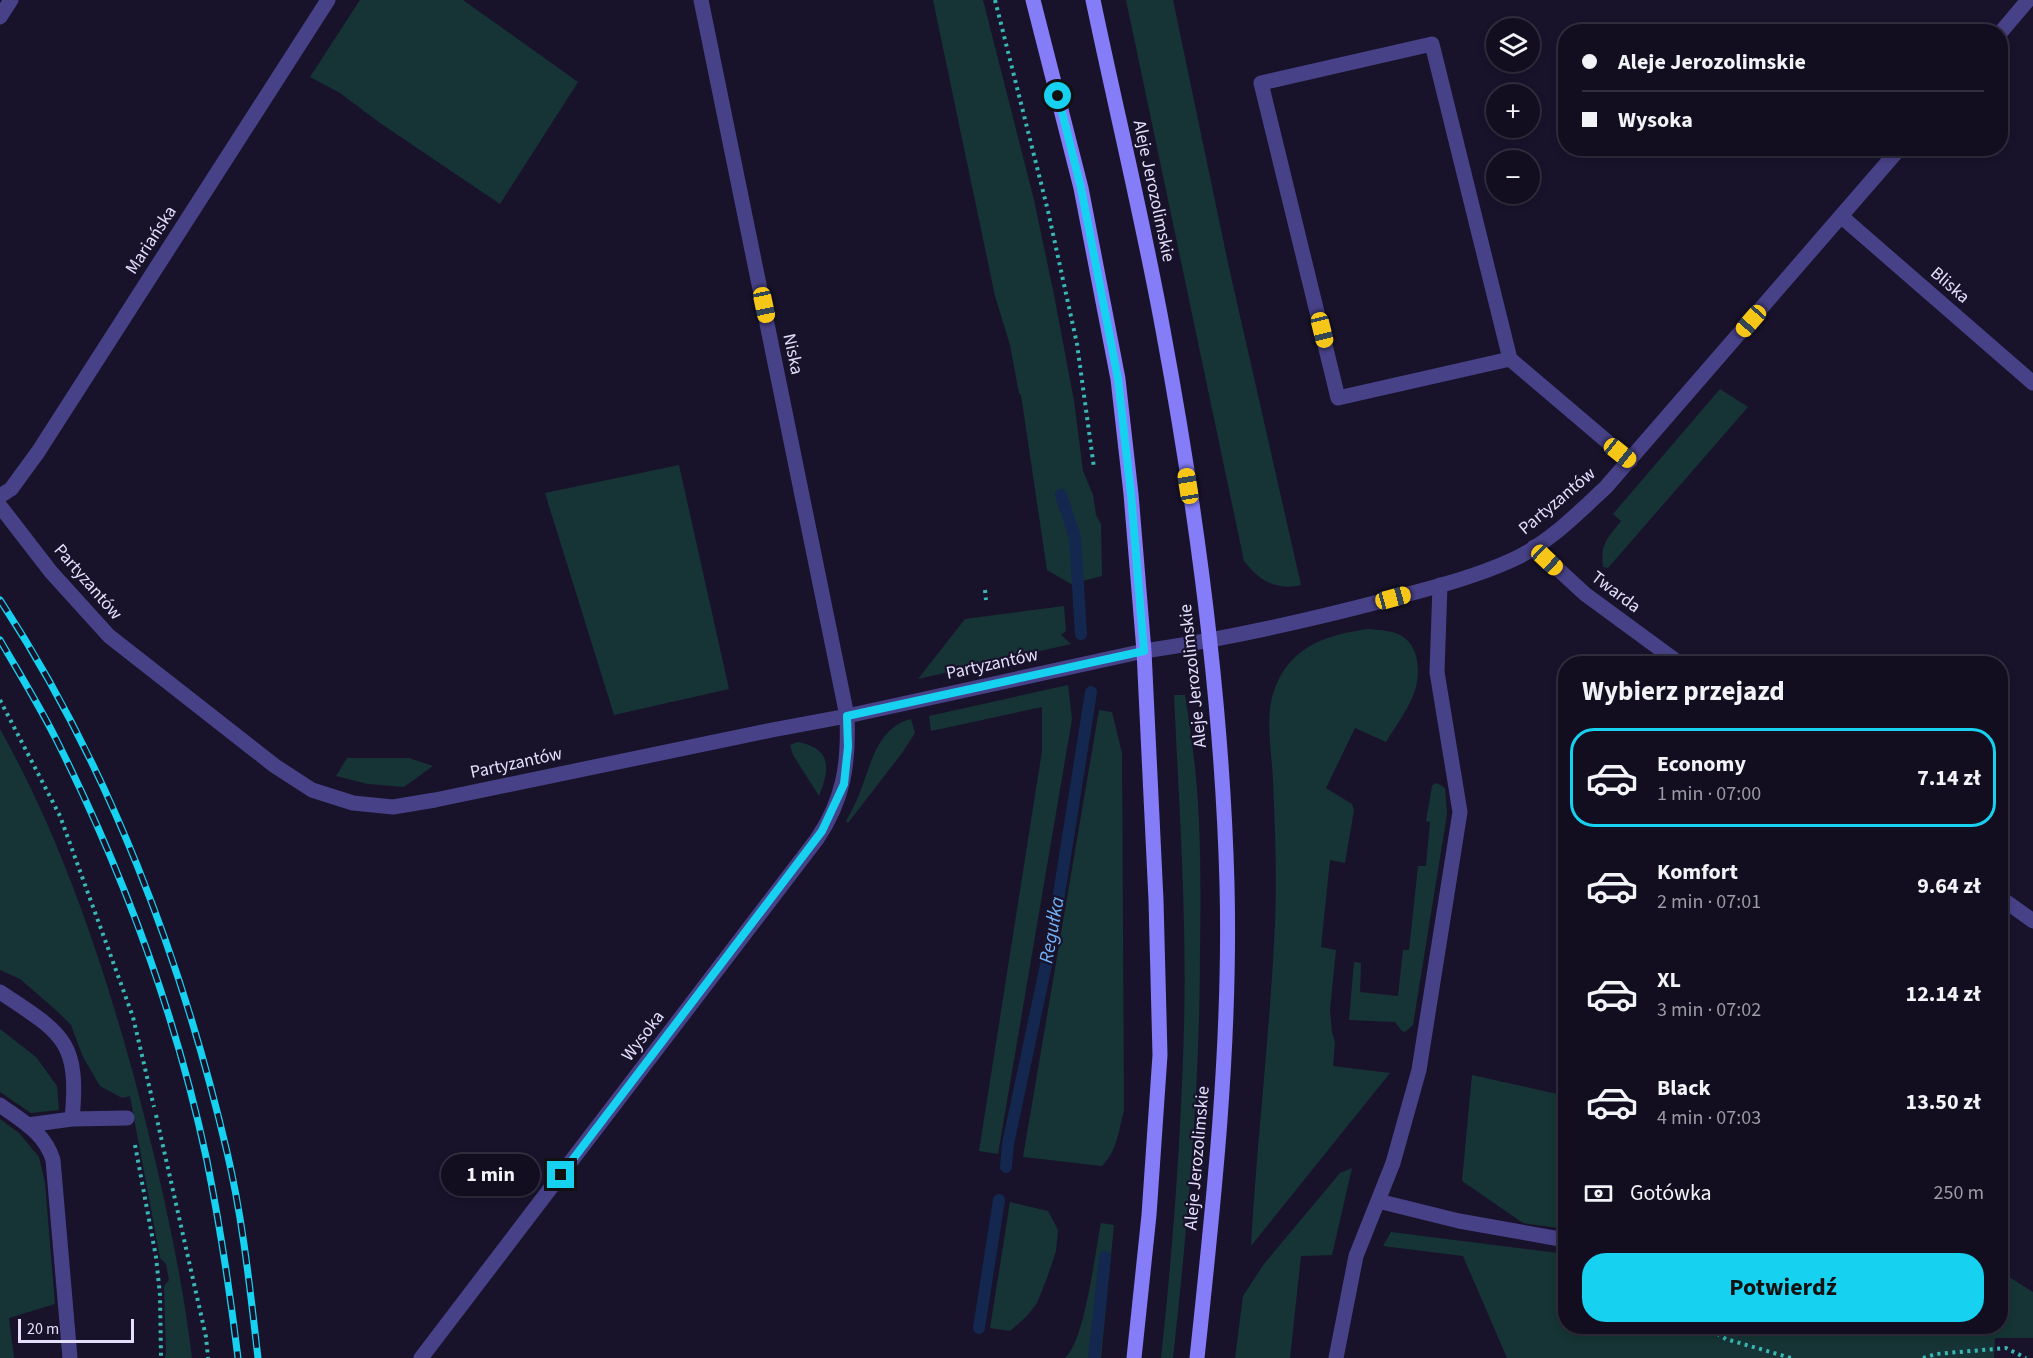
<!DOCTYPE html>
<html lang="pl">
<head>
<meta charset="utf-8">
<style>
  :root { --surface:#120e20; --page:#1f1c2d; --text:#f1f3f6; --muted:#9c9ca5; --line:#312e3e; --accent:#17d1f1 }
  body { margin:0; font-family:"Source Sans 3",sans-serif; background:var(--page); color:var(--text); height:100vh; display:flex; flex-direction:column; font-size:22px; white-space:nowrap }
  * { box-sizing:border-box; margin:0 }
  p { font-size:20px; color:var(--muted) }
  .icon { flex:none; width:33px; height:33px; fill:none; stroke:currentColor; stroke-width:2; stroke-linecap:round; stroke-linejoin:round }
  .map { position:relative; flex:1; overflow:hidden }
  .sheet { position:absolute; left:1558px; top:656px; width:450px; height:678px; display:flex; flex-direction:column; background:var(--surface); border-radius:24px; box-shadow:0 3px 9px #0003,0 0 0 2px var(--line) }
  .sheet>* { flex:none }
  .hud { position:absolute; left:1558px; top:24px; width:450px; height:132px; border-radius:24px; box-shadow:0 3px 9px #0003,0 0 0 2px var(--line); display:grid; align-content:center; height:132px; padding:0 24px; background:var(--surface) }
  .controls { position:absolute; left:1486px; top:18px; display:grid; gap:12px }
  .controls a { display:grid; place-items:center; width:54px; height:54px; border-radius:50%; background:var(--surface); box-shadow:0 3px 9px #0003,0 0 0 2px var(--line); font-size:30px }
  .scale { position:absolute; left:18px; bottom:15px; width:116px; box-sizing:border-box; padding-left:6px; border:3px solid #e4dffd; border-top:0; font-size:16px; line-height:21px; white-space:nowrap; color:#e4dffd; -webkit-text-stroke:4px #18132b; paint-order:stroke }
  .end { position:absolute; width:27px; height:27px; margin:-14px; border:8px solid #17d1f1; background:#111; box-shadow:0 0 0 3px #111 }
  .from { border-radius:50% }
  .bubble { position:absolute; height:42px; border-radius:21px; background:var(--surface); box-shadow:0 3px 9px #0003,0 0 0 2px var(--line); font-size:20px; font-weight:700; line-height:42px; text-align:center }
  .car { position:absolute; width:18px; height:36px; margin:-18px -9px; border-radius:8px; box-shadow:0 0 4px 2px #0007; background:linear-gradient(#f5c518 24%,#345 0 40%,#f5c518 0 76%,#345 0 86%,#f5c518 0) }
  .hud b { display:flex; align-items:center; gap:21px; height:57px; font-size:22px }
  .hud b+b { border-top:2px solid var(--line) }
  .hud i { width:15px; height:15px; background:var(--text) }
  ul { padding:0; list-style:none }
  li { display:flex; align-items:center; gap:18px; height:99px; margin:0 12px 9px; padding:0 12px; border:3px solid transparent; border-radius:24px }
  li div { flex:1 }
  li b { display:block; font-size:22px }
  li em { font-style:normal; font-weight:700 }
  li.active { border-color:var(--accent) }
  li>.icon { width:54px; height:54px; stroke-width:1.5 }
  h2 { padding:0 24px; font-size:27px; line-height:72px }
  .pay { display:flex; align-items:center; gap:15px; height:66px; padding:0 24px; font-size:22px }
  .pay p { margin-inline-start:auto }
  .primary-button { display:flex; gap:12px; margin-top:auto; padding:12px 24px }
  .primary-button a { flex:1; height:69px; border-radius:24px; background:var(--accent); color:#111; font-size:24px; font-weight:700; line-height:69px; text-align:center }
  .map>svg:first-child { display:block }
  .green { fill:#163435 }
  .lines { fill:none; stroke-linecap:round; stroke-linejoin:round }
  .stream { stroke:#13274f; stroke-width:12 }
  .path { stroke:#39b7b5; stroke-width:4; stroke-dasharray:3 4.5; stroke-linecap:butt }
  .service { stroke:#474187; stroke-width:15 }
  .minor { stroke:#474187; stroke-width:15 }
  .tertiary { stroke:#474187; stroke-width:15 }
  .secondary { stroke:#857cf7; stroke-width:15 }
  .rail-casing { stroke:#17d1f1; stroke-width:7 }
  .rail { stroke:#18132b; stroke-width:4.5; stroke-dasharray:14; stroke-linecap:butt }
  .route { stroke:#17d1f1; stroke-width:8 }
  .labels { text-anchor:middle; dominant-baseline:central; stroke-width:4.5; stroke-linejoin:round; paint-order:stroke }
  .street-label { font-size:18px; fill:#e4dffd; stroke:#18132b }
  .water-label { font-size:20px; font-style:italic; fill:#73b4f7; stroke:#18132b }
</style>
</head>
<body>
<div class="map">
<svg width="2033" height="1358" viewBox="0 0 2033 1358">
  <rect width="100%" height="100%" fill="#18132b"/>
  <path class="green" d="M360,0H463L578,82L500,204L380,123L340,93L310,77Z
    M933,0H983L1034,200L1054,295L1074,401L1083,471L1093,495L1096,515L1101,524L1102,576L1071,584L1047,570L1021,395L1019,393L1010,345L995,296Z
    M1126,0H1173L1228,263L1301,585C1275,591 1259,580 1244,561Z
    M1720,389L1748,407L1608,568L1603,567C1600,544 1607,539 1621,521L1613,514Z
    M679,465L729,689L614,715L545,493Z
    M1064,606L1066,631L1061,635L1071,644L918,679L965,619Z
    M1368,629C1378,630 1390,630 1400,635C1420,645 1421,675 1414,693C1408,710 1395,727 1386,742L1355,728L1326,788L1352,804L1354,810L1345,863L1330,860L1321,947L1336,950L1330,1010L1332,1032L1335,1042L1333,1066L1390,1073L1251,1246C1257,1139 1270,1032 1275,925C1277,877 1275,828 1273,780C1272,753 1265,720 1273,694C1287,648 1324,635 1368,629Z
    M1068,685L1072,719L998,1154L979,1151L1042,751V707L931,731L929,716Z
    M1174,695H1185C1189,719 1192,743 1195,767C1201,827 1201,888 1200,949C1200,1086 1188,1222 1173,1358H1161C1173,1248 1181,1138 1184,1027C1187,917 1179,805 1174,695Z
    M1099,710L1112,712L1122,753L1124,1110C1119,1130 1117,1151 1102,1166L1023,1157Z
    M911,719L915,733L902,753L848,823L846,821C852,810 858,799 862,787C872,760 879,727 911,719Z
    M0,729C60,836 100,954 133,1073C158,1167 180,1261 192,1358H165L166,1350L164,1286L169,1280L166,1264L160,1258L130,1096L122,1098L100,1086L83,1057L71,1025L58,1012L20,979L0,970Z
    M798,742C832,749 830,768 819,796L793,755L790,745Z
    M347,758H409L433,766L404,787L368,784L336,776Z
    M1435,783L1439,784L1445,788L1447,814L1413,1025L1405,1032L1402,1031L1395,1022L1349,1020L1354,962L1361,963L1360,992L1398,996L1403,950H1409L1418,866H1426L1430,822L1426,821L1432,786Z
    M0,1029L36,1057L57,1086L59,1110L31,1113L0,1092Z
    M1472,1075L1566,1096V1229L1523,1223L1462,1181Z
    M0,1119L19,1133L39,1157L45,1183L55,1304L9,1318L14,1358H0Z
    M1352,1168L1332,1255L1301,1256L1290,1358H1235L1243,1296L1264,1264L1340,1173Z
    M1010,1202L1048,1211L1058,1230L1056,1251L1047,1278L1037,1303L1027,1316L1010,1331L990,1328Z
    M1101,1223L1114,1225L1101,1358H1065C1085,1341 1095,1252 1101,1223Z
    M1391,1232L1566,1254V1326H2001V1272L2033,1292V1338H1995L1994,1358H1507L1463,1256L1383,1246Z"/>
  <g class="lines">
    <path class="stream" d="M1061,495L1075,537L1081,634
      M1006,1167L1008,1144L1053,932L1091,692
      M979,1328L999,1200
      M1094,1358L1105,1257"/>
    <path class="path" d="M995,0L1048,211L1077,344L1094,468
      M985,590L986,600
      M0,700L60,816L133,1017L154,1107
      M156,1115L206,1337L208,1358
      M135,1145L156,1257L160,1295L161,1358
      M1704,1326L1726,1339L1791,1358
      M1923,1358L1936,1354L2006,1348L2026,1358"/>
    <path class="service" d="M1510,359L1338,398L1261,83L1432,44L1510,359L1630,461
      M0,992C61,1033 80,1039 72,1119
      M0,1105C22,1121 45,1133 53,1160L70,1358
      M28,1125L72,1119L127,1118
      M1378,1201L1459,1221L1566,1240
      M1336,1358L1356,1256L1393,1163L1419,1070L1460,812L1437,672L1440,585"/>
    <path class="minor" d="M0,17L11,0
      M1842,217L2033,383
      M0,496L11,489L38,452L328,0
      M0,506L51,572L109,636L275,766L312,790L353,803L393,807L435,800L772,730L847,716L1144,651
      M1534,547L1585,594L1679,663
      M2001,898L2033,921
      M421,1358L817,839C844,799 849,763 847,716L701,0"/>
    <path class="tertiary" d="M2001,32L2028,0
      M1144,651C1226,639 1306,621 1386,600C1427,589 1473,578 1512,560C1548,544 1577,514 1606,487L1900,148"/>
    <path class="secondary" d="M1033,0L1081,188L1118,379L1131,494L1144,651L1156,900L1160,1055L1149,1215L1134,1358
      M1093,0C1116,110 1143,220 1163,330C1197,513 1222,698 1227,884C1231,1043 1214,1200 1197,1358"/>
    <defs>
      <path id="rail" d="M0,600C109,766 182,960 227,1152C243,1220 250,1289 258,1358
        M0,640C19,673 39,705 56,739C123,872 176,1015 207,1161C220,1226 230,1292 238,1358"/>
    </defs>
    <use href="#rail" class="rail-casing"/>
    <use href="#rail" class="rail"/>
  </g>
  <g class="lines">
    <path class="route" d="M561,1175L822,831L844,784L848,747L847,716L1144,651L1131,494L1118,379L1081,188L1058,96"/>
  </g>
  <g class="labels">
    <g class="street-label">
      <text transform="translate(1154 191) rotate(78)">Aleje Jerozolimskie</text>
      <text transform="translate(151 240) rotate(-57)">Mariańska</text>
      <text transform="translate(1950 285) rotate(41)">Bliska</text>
      <text transform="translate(793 354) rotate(78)">Niska</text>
      <text transform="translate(1557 501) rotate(-40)">Partyzantów</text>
      <text transform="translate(88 582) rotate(49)">Partyzantów</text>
      <text transform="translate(1616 592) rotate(37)">Twarda</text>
      <text transform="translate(992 664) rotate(-12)">Partyzantów</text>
      <text transform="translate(1193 676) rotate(-96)">Aleje Jerozolimskie</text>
      <text transform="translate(516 763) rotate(-12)">Partyzantów</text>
      <text transform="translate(643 1036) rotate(-53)">Wysoka</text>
      <text transform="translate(1197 1158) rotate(-85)">Aleje Jerozolimskie</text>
    </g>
    <g class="water-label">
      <text transform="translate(1052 930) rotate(-80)">Regułka</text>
    </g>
  </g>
</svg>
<div class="controls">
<a><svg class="icon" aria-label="layers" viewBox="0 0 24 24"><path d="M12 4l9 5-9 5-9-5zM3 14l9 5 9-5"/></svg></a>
<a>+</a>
<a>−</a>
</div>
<div class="scale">20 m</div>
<i class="end from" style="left:1058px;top:96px"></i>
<i class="end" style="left:561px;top:1175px"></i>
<div class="bubble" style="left:441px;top:1154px;width:99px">1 min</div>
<i class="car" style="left:764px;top:305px;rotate:168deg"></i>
<i class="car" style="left:1751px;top:321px;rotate:221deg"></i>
<i class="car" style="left:1322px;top:330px;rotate:166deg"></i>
<i class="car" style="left:1620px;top:453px;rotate:129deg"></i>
<i class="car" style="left:1188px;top:486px;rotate:351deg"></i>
<i class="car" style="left:1547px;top:560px;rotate:133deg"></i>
<i class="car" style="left:1393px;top:598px;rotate:75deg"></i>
<div class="hud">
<b><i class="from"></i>Aleje Jerozolimskie</b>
<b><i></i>Wysoka</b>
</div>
<section class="sheet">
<h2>Wybierz przejazd</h2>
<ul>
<li class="active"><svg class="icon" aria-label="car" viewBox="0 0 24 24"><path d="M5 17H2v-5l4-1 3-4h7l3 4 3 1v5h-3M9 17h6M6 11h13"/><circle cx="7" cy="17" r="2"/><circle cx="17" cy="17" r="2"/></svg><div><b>Economy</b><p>1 min · 07:00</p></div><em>7.14 zł</em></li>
<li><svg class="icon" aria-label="car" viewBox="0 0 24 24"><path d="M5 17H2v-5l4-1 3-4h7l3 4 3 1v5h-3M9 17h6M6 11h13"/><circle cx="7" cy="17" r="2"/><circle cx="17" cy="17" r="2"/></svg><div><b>Komfort</b><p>2 min · 07:01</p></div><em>9.64 zł</em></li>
<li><svg class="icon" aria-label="car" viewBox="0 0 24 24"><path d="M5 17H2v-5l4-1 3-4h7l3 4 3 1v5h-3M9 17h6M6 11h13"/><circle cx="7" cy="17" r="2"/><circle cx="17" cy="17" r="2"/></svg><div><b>XL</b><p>3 min · 07:02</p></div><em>12.14 zł</em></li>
<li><svg class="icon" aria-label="car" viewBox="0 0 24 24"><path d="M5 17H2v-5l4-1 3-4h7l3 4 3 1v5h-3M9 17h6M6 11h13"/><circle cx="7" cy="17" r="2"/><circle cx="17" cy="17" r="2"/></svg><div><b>Black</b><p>4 min · 07:03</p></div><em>13.50 zł</em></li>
</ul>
<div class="pay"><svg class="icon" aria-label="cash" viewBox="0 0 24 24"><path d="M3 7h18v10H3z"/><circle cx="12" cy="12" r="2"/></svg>Gotówka<p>250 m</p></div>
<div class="primary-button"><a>Potwierdź</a></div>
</section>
</div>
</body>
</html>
